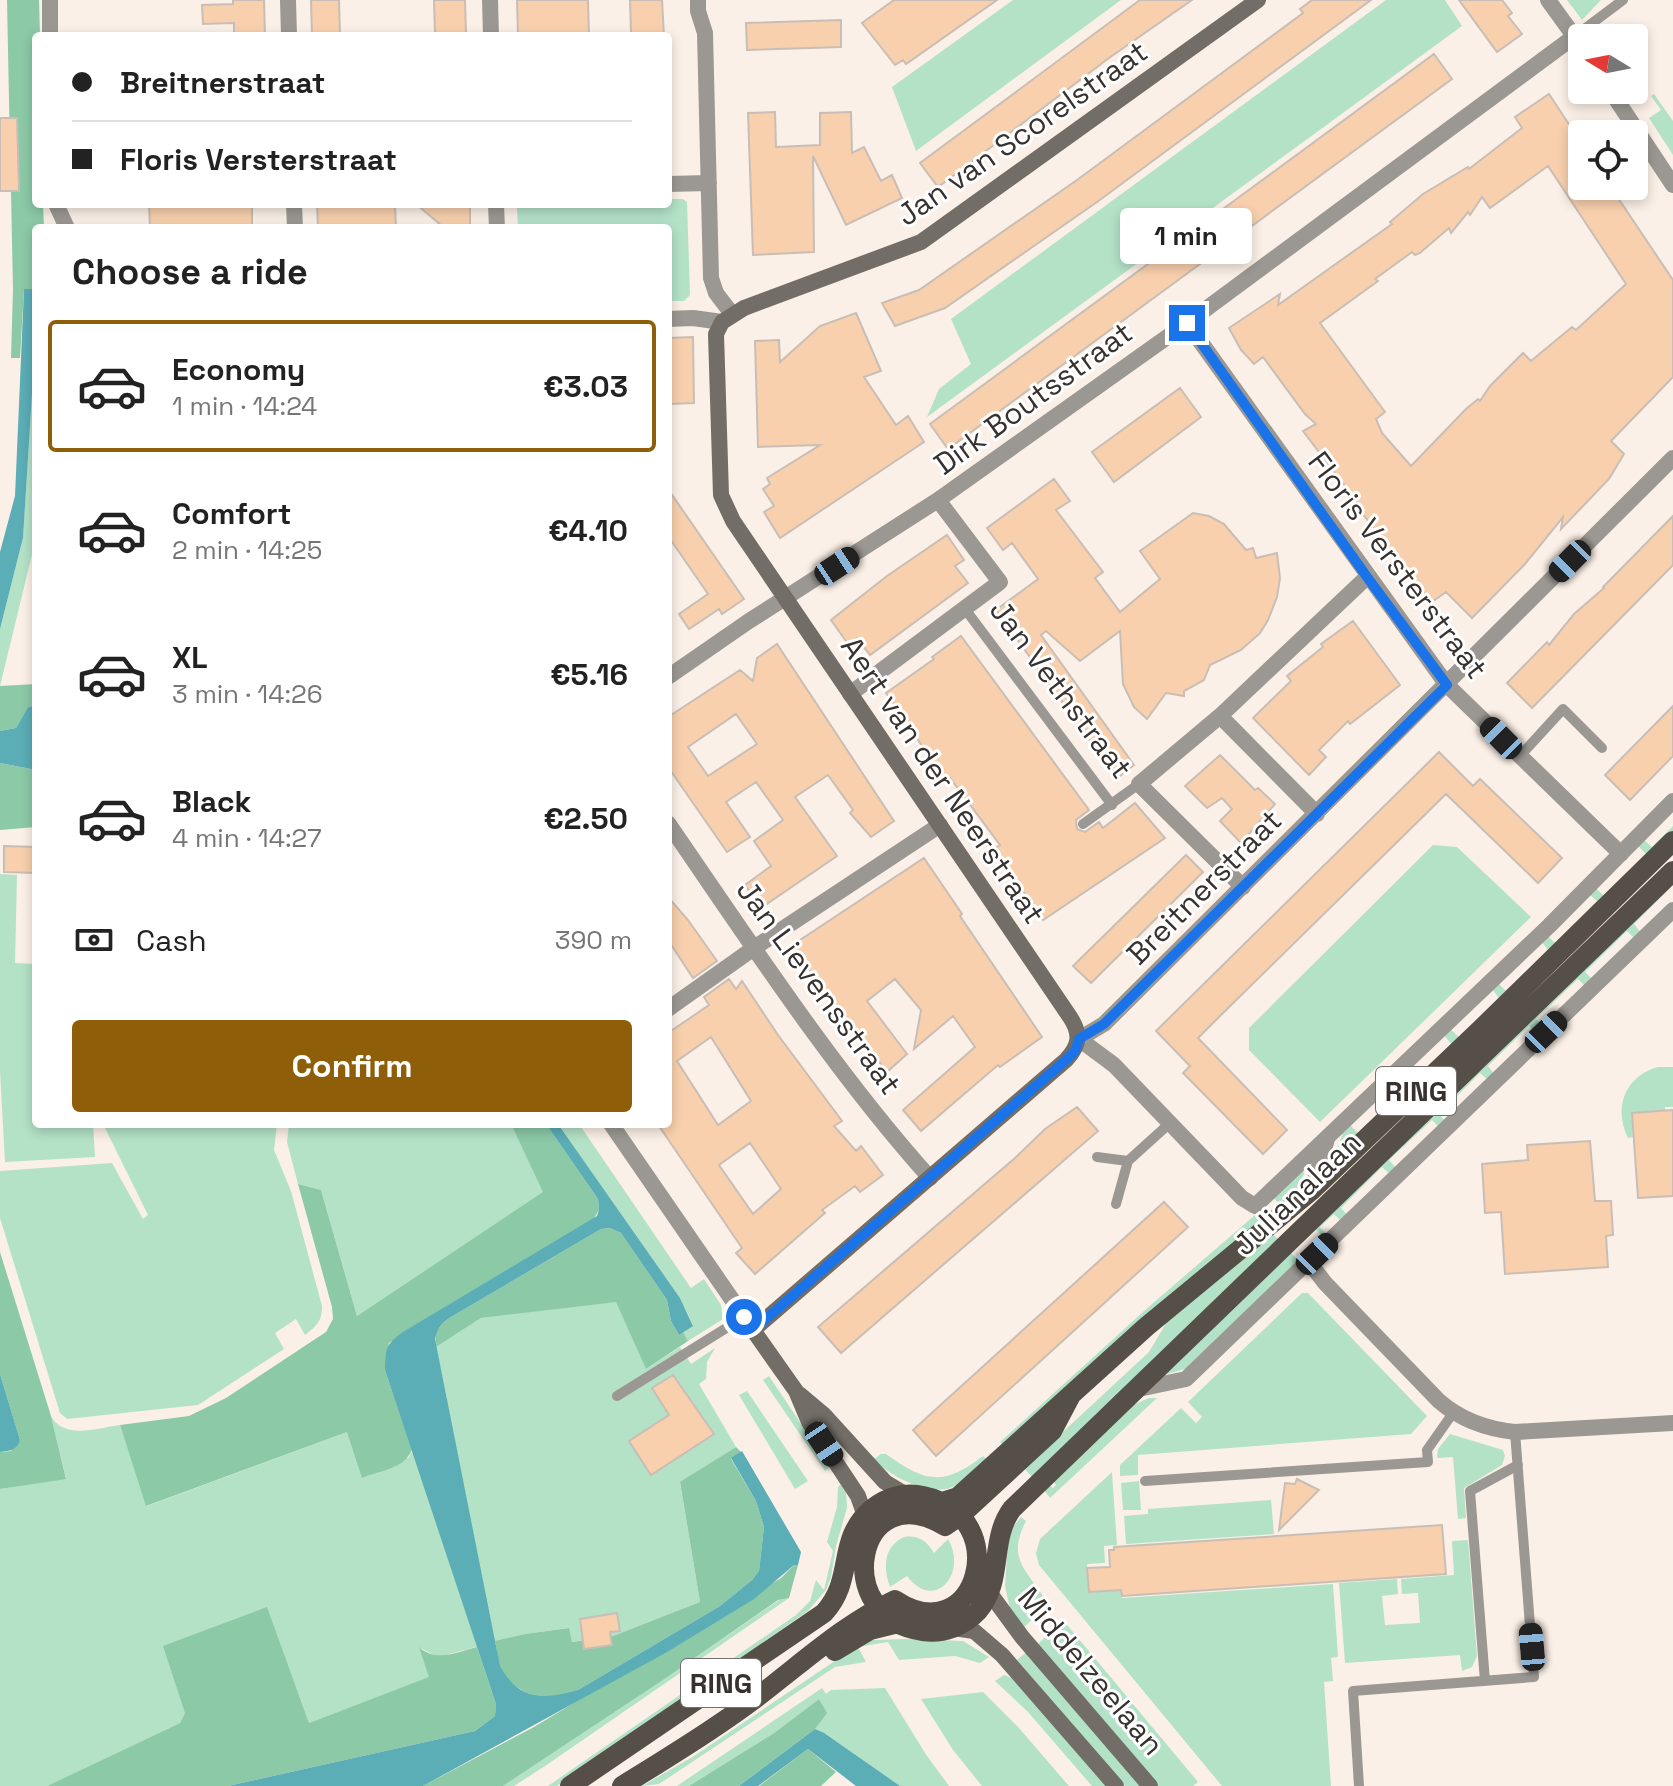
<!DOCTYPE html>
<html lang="en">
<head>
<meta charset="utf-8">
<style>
  :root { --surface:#fff; --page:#f6f6f6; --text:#222; --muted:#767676; --line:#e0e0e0; --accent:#8e5f08 }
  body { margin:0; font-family:"Space Grotesk",sans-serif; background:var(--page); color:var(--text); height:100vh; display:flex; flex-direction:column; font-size:30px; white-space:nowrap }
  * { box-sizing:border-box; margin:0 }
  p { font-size:26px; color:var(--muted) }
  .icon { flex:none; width:44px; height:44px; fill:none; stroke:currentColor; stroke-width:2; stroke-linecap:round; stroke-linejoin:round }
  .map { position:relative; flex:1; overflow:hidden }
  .panel { position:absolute; left:32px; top:224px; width:640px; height:904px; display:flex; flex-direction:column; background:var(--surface); border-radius:8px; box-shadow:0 4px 12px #0003 }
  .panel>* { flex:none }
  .top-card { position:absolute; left:32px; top:32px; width:640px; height:176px; border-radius:8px; box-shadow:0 4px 12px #0003; display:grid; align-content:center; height:176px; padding:0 40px; background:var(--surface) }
  .needle { width:52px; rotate:280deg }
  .buttons { position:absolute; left:1568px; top:24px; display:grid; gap:16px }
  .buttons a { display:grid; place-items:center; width:80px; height:80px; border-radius:8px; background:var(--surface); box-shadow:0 4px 12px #0003; font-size:40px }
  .end { position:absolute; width:36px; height:36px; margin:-18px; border:10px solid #1a73e8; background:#fff; box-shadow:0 0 0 4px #fff }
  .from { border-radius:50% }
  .bubble { position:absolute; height:56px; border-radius:8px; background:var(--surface); box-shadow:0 4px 12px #0003; font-size:26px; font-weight:600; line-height:56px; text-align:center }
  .car { position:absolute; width:24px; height:48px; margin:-24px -12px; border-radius:10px; box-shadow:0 0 6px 2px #0007; background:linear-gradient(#222 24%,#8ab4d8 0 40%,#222 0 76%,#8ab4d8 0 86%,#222 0) }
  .top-card b { display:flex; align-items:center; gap:28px; height:76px; font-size:30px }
  .top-card b+b { border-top:2px solid var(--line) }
  .top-card i { width:20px; height:20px; background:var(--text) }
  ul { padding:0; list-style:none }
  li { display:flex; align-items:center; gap:24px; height:132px; margin:0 16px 12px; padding:0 24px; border:4px solid transparent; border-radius:8px }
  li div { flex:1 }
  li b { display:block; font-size:30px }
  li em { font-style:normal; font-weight:600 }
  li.on { border-color:var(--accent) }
  li>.icon { width:72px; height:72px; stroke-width:1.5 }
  h2 { padding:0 40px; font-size:36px; line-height:96px }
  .pay { display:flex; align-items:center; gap:20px; height:88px; padding:0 40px; font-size:30px }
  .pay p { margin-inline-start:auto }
  .action { display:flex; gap:16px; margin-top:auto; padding:16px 40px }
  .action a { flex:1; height:92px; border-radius:8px; background:var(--accent); color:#fff; font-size:32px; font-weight:600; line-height:92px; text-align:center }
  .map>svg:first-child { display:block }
  .green { fill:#b3e2c7 }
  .forest { fill:#8bc9a7 }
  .water { fill:#5badb6 }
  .building { fill:#f8d0ad; stroke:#c9beb5; stroke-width:2; fill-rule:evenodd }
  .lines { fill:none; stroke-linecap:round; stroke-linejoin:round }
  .lane { stroke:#9b9893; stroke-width:10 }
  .street { stroke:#9b9893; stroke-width:16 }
  .secondary { stroke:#726d66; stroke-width:16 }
  .primary { stroke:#554f47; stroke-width:20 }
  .route { stroke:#1a73e8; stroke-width:10 }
  .labels { text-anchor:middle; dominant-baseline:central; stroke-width:6; stroke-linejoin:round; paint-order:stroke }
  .shield { fill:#fff; stroke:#73706d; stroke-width:2 }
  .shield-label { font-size:28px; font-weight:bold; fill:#37322f }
  .street-label { font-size:30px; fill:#37322f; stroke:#fff }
</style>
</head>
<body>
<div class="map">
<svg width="1673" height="1786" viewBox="0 0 1673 1786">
  <rect width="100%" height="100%" fill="#fbf0e7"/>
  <path class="green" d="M1013,0H1121L916,151L892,87Z
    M1386,0H1445L1462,26L927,417L939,389L971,364L951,319Z
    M1567,0H1601L1582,20Z
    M1654,94L1673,121V155L1649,118L1661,110L1651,96Z
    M668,199H683L687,202L690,295L684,301H668V228H518L517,208L520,204H668Z
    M34,356L36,538L0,686V629L23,538Z
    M1673,826V831L1333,1159L1343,1133L1350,1125L1358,1133L1401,1092L1393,1084L1399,1078L1408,1085L1451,1044L1444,1035L1450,1029L1459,1037L1499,998L1492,989L1498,983L1506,991L1548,950L1541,941L1547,935L1555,943L1597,901L1589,894L1596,888L1604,896L1646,854L1638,846L1644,840L1652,847Z
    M1433,845L1457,847L1531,917L1320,1122L1249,1050V1028Z
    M0,874L17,875L15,963L36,964V1124H93L95,1157L5,1162L0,1071Z
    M1673,881V885L1634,924L1641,933L1635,939L1627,931L1585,972L1593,980L1586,987L1578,979L1536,1019L1544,1028L1538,1034L1529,1026L1488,1066L1495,1075L1489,1081L1480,1073L1439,1114L1446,1122L1440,1128L1432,1120L1389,1160L1397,1169L1391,1175L1382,1167L1341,1208L1348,1216L1342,1222L1334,1214L1320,1227L1327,1236L1325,1239L1315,1228Z
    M1658,1067H1673V1107H1665V1111L1632,1113L1633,1137L1628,1138C1613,1108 1625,1076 1658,1067Z
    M103,1124H277L274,1150L291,1191L322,1306C322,1321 317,1326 305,1335L296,1319L275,1333L284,1349L198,1405L67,1419L60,1413L0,1218V1171L112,1163L143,1219L148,1215Z
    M289,1124H511L544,1192L357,1316L321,1190L298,1184L287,1142Z
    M558,1124H579L691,1288L704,1279L721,1305L723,1319L688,1341L683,1332L693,1325L680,1298Z
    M1303,1170L1304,1174L1296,1191L1282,1208L1274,1198Z
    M1255,1215L1262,1222L1003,1445L1000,1442L1144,1311Z
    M1272,1233L1280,1241L1032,1477L1024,1468L1149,1352L1168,1320Z
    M1290,1252L1299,1261L1188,1368L1164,1375Z
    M1302,1293H1308L1427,1416L1411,1434L1138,1455V1475L1120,1476V1465L1181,1408L1196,1423L1202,1417L1188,1402Z
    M616,1301L646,1369L680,1347L691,1364L715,1348L707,1362L706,1379L699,1384L736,1447L680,1483L700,1602L613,1636L571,1642L568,1628L525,1634L438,1657L420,1648L430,1677L309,1723L267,1608L185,1713L180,1723L47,1786H0V1489L66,1478L51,1416C64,1440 97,1428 120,1425L147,1506L347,1432L408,1458L447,1399L436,1347L481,1318Z
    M769,1376L830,1467L825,1471L763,1380Z
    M747,1391L808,1481L795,1489L739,1395Z
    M1149,1398H1157L1050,1498L1044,1490L1049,1484L1053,1488L1056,1485L1052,1480L1133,1405Z
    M1450,1434L1503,1450L1505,1456L1502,1465L1464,1488L1466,1518L1458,1519L1453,1457L1437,1458L1438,1449Z
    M881,1454H886C925,1482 943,1487 983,1456L987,1460C977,1468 967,1479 957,1485C933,1499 890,1477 874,1459Z
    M1112,1472L1117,1545L1104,1546L1105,1563L1087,1564L1089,1592L1121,1590L1122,1598L1333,1584L1338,1657L1331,1658L1333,1681L1324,1682L1331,1786H1222L1039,1565L1036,1553L1040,1539Z
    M1139,1481L1141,1510H1123L1121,1483Z
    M841,1484L846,1493L847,1508L836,1546L831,1577L826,1590L808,1611L590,1764L557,1786H548L796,1615L810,1601L816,1580L824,1590L833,1551L827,1542L837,1507L838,1487Z
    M1271,1500L1274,1534L1126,1544L1124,1516L1148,1514V1509Z
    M1021,1517L1026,1521C1005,1562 1030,1571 1047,1603L1046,1607L1023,1628L1010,1609L1005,1586L1008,1540L1012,1528Z
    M904,1537C918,1535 927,1541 934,1553L948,1539C968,1573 935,1613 907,1576L890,1587C883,1568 883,1547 904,1537Z
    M1468,1540L1477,1656L1472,1667L1462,1671L1460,1655L1345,1663L1339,1583L1397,1579L1398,1594L1382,1596L1385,1625L1420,1623L1418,1593L1402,1594L1401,1579L1454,1575L1452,1541Z
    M789,1598L545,1766L514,1786H503L666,1678L779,1600Z
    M1063,1620L1198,1782L1193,1786H1158L1037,1645Z
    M907,1639L963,1641L989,1657L980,1663L955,1656L899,1660L888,1642L858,1647L866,1662L835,1667L659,1784L642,1786L694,1756L860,1644L871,1640Z
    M1025,1653H1027L1141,1786H1125L1017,1660Z
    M1004,1675L1012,1678L1107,1786H1092L1028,1712L995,1681Z
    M822,1688L826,1694L831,1690L885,1688L925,1753L949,1786H900L815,1729L826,1713L819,1699L774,1733L689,1786H677Z
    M983,1692L1019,1728L1069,1786H982L953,1750L921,1699Z"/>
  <path class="forest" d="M7,0H39L40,36H36V204H43L44,228H36V289H24L20,358H11L13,289L11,191H18L10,150Z
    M36,684V705L28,707L16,728L0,731V686Z
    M0,763L36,770V827L0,830Z
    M511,1124H546L598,1199L599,1210L593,1220L389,1343L385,1370L412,1450C403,1470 380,1470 362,1478L347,1432L146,1506L120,1425L189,1416L226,1398L326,1332L333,1319L332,1307L298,1184L321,1190L357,1316L543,1192Z
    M610,1228L621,1233L667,1300L671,1321L679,1335L683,1332L688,1341L646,1369L616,1302L481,1318L436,1347C433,1332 440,1325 451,1317L601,1229Z
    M0,1252L51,1416L66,1479L0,1489V1452L11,1451L20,1440L0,1374Z
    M736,1447L741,1452L731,1459L756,1501L764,1527L759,1571L752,1580L720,1606L578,1690C570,1693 561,1697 553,1698C534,1700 507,1685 500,1667C497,1659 497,1650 495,1641L525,1634L569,1628L572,1642L613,1636L700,1602L680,1482Z
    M794,1565H798L789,1598L778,1600L666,1678L503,1786H423L534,1727L781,1578Z
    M267,1607L309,1723L429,1677L419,1647C436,1663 457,1652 477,1647L496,1704L495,1716L475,1731L228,1786H47L180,1723L185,1713L163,1646Z
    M819,1699L827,1713L815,1729L739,1786H689L774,1733Z
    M808,1749L836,1772L821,1786H759Z"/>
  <path class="water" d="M24,289H36V330L23,538L0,629V552L15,496Z
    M36,705V770L0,763V731L16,728L28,707Z
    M546,1124H558L680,1298L693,1326L679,1335L671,1321L667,1300L621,1233L610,1228L601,1229L451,1317C442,1323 438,1327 435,1339L500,1666C519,1701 545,1700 578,1690L720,1606L752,1580L759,1571L764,1527L756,1501L731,1458L742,1451L801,1552L798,1565H794L754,1599L667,1652L423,1786H228L475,1731L495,1716L496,1704L385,1370C386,1348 385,1345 403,1332L597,1216L599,1210L598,1199Z
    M0,1374L20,1440C17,1450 10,1451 0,1452Z
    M815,1729L824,1733L900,1786H856L808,1749L758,1786H739Z"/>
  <path class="building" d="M233,0H264L265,36H234V23L203,24L202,5L233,4Z
    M311,0H339L340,36H312Z
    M434,0H465L466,34L435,35Z
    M517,0H588L589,36H518Z
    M630,0H662L664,36L631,34Z
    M894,0H997L906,64L903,60L895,65L862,23Z
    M1140,0H1192L1109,58L938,187L920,163Z
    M1312,0H1371L1097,202L945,308L895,326L882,303L919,290L1077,180L1303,13L1300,9Z
    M1459,0H1502L1512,13L1508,16L1522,34L1497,52Z
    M841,20V47L747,50L746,23Z
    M1434,54L1452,79L948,449L930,424Z
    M1549,94L1582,144V186H1610L1673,280V377L1611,441L1624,454L1609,479L1561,529L1563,517L1525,564L1472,618L1446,592L1432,602L1362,513L1364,511L1303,431L1316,424L1305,414L1263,357L1254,364L1241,350L1229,328L1280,294L1278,305L1392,224L1390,222L1423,194L1468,167L1469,169L1522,128L1515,117ZM1548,166L1626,284L1576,330L1572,327L1531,361L1523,353L1490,386L1480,401L1478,399L1466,409L1411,466L1382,433L1376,419L1385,412L1320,323L1378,281L1375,279L1412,252L1415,255L1420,253L1449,228L1451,233L1468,212L1470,215L1482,197L1490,208Z
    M775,112L776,147L820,145V113L851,112L852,153L864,147L881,181L892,175L902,198L846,225L813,156L814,252L753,255L748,113Z
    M0,118H17L19,191H0Z
    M149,204H252V228H150Z
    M317,204H395L396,228H318Z
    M416,204H470V225L442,226Z
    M856,313L881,371L864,377L896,425L908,416L924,442L780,538L764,512L774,506L763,489L770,484L767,478L820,445L758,447L755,341L779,340L780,362L820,326Z
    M693,337L694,403L670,404L668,338Z
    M1180,388L1201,417L1114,482L1092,452Z
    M1054,479L1070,501L1056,510L1103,572L1095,578L1120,612L1160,579L1140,551L1193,513L1209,516L1224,524L1246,550L1253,548L1256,558L1277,553L1280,578L1277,597L1268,620L1260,633L1241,650L1210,665L1204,680L1184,691V696L1166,693L1147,719L1134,707L1123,684L1120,631L1080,661L1046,631L1041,635L1134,765L1117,778L996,610L1038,579L1012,543L1003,550L987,528Z
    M668,489L744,599L722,614L719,609L689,629L679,614L708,594L668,536Z
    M1673,516V565L1532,708L1507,683L1547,642L1549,645L1574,614L1604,588L1603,587Z
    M947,535L964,560L955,566L968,583L870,655L857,638L848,644L831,620L887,576Z
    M1353,621L1400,685L1350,724L1348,721L1319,750L1326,757L1309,775L1253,718L1291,681L1287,676L1323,647L1321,644Z
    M961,636L1089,810L1076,820L1077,829L1085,832L1099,822L1103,828L1135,803L1165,838L1043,920L994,849L1000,845L950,778L946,781L886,693L934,659L932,657Z
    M777,644L894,821L871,837L850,813L853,810L828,775L795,797L837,856L761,908L745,885L771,866L754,841L783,820L756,782L726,802L750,837L727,852L668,767V717L740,670L753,681L757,658ZM736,714L757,744L708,776L688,747Z
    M1673,706V756L1630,800L1605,775Z
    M1439,752L1473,786L1480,779L1562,858L1538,883L1446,794L1220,1016L1198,1038L1287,1130L1263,1154L1183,1073L1190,1066L1156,1031Z
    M1220,755L1255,790L1258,788L1275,804L1241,843L1220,821L1232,809L1222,798L1207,808L1185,786Z
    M4,846L36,847V873L4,872Z
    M1186,855L1203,872L1091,983L1073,966Z
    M924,858L962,914L960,916L1042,1037L1000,1067L998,1065L921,1131L903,1110L975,1047L953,1016L914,1049L921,1010L895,979L867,1001L907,1054L887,1072L791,946Z
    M668,897L688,920L717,961L693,978L668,940Z
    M729,979L736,989L742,981L778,1035L842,1121L834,1126L856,1151L861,1146L883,1175L860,1192L855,1186L822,1210L825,1213L755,1274L736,1253L742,1248L659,1126L668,1124V1033L709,1005L704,997ZM711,1037L751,1101L718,1125L677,1061ZM750,1143L781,1189L753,1214L719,1165Z
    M1077,1107L1098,1131L841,1353L818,1327L1015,1158L1045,1129Z
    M1673,1110V1196L1638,1198L1632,1113Z
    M1590,1141L1595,1201H1611L1613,1235L1606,1236L1608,1267L1505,1274L1501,1212L1485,1213L1482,1164L1528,1160L1527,1145Z
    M1164,1202L1188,1227L936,1456L913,1430Z
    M673,1375L714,1434L651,1475L629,1441L669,1415L652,1388Z
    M1297,1479L1319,1490L1279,1530L1285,1483L1295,1484Z
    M1442,1525L1446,1574L1122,1596L1121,1590L1089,1592L1087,1568L1110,1567L1109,1550H1114V1547Z
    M617,1613L620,1631L610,1632L612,1645L584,1649L580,1619Z"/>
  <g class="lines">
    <path class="lane" d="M1575,36L1623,0
      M965,609L1112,805
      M1520,756L1563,709L1602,748
      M1083,824L1139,784
      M1097,1157L1128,1161
      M1116,1204L1128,1161L1170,1123
      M617,1396L744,1317
      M1145,1481L1428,1462L1427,1450L1453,1413
      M1485,1681L1470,1491L1518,1465
      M1359,1786L1353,1691L1534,1677L1515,1432"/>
    <path class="street" d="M50,0V36
      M288,0L289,36
      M490,0L491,36
      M698,0V11L705,33L711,278L716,293L732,314
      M1548,0L1582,47
      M1610,90L1673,185
      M668,184L709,183
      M56,204L67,228
      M294,204L295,228
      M496,204L497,228
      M668,319L693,318L722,322
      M1187,323L1447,685L1621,854
      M1673,458L1104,1024L1079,1039L1114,1065L1242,1198L1255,1206L1549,926L1673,801
      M668,677L749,621L938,500L1187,323L1575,36
      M850,694L1000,582L938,500
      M1220,716L1317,814
      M668,823C750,942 834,1071 930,1178
      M1243,887L1139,784L1220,716L1367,577
      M668,1009L754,948L940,825
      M611,1124L753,1330
      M1312,1190L1327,1139
      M1309,1262L1325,1283L1439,1401C1461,1420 1487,1429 1515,1432L1673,1423
      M1134,1390L1186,1379L1673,910"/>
    <path class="secondary" d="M799,1394L824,1415L885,1482L905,1494
      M865,1516L858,1496L809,1422L796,1391L753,1330L1066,1060C1080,1045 1081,1034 1070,1017L733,521L721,495L716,334L722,322L744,308L921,242L1258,0
      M989,1592L1022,1637L1150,1786
      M953,1628L974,1631L1002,1655L1116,1786"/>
    <path class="primary" d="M1071,1395L1052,1431L961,1515L945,1526C857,1473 828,1618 923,1631C943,1634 964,1626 978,1611C1004,1581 989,1540 1012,1509L1673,871
      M942,1502L958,1497L1146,1327L1312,1190L1480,1030L1673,841
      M835,1651L870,1630L898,1623
      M570,1786L824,1613C856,1578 835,1540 872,1509C886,1497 905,1492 923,1496C1016,1516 977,1654 895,1600C851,1621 817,1650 779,1680C731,1719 675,1753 622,1786"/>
  </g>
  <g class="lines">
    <path class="route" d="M744,1317L753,1330L1066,1060L1075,1051L1079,1039L1104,1024L1447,685L1367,577L1187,323"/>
  </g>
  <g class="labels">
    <g class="shield">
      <rect x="1376" y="1067" width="80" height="48" rx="6"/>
      <rect x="681" y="1659" width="80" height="48" rx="6"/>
    </g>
    <g class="shield-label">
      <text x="1416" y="1091">RING</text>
      <text x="721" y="1683">RING</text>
    </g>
    <g class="street-label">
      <text transform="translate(1022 133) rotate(-35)">Jan van Scorelstraat</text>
      <text transform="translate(1033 398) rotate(-36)">Dirk Boutsstraat</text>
      <text transform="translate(1398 565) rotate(53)">Floris Versterstraat</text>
      <text transform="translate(1061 689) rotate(53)">Jan Vethstraat</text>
      <text transform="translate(943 780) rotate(56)">Aert van der Neerstraat</text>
      <text transform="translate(1204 887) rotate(-45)">Breitnerstraat</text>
      <text transform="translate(819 987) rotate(54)">Jan Lievensstraat</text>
      <text transform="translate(1297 1193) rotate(-44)">Julianalaan</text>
      <text transform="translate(1091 1671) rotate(50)">Middelzeelaan</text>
    </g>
  </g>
</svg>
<div class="buttons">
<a><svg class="needle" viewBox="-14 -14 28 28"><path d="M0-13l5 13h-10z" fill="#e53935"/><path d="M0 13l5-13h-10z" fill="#767676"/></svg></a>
<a><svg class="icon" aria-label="locate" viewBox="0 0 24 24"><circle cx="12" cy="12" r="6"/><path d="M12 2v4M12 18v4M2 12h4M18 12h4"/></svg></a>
</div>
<i class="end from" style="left:744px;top:1317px"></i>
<i class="end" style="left:1187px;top:323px"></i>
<div class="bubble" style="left:1120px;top:208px;width:132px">1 min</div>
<i class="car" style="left:1570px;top:561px;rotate:225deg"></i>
<i class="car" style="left:837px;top:566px;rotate:57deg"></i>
<i class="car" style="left:1501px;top:738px;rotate:315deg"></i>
<i class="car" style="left:1546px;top:1032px;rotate:46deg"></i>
<i class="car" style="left:1317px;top:1254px;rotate:46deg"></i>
<i class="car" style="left:824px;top:1444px;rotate:146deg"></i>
<i class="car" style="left:1532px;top:1647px;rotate:355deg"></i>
<div class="top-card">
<b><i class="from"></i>Breitnerstraat</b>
<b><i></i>Floris Versterstraat</b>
</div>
<section class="panel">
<h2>Choose a ride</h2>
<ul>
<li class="on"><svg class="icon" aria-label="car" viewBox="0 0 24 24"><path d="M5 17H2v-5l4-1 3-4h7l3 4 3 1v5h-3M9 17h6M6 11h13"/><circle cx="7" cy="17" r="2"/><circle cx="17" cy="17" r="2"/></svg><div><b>Economy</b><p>1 min · 14:24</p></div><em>€3.03</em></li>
<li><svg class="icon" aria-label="car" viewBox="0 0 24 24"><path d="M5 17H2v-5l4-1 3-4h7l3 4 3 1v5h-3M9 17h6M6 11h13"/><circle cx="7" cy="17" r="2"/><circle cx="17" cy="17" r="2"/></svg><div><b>Comfort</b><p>2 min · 14:25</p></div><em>€4.10</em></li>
<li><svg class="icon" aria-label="car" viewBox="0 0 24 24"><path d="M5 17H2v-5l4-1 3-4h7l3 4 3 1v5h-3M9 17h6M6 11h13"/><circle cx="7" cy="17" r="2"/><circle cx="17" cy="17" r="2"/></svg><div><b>XL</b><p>3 min · 14:26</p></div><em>€5.16</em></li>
<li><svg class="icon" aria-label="car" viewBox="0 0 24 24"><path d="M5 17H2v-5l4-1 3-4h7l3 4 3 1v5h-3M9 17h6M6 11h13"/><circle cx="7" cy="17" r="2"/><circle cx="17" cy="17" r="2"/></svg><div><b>Black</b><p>4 min · 14:27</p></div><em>€2.50</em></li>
</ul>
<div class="pay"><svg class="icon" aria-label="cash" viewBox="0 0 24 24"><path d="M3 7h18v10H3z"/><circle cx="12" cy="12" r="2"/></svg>Cash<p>390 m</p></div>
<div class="action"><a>Confirm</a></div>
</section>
</div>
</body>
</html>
